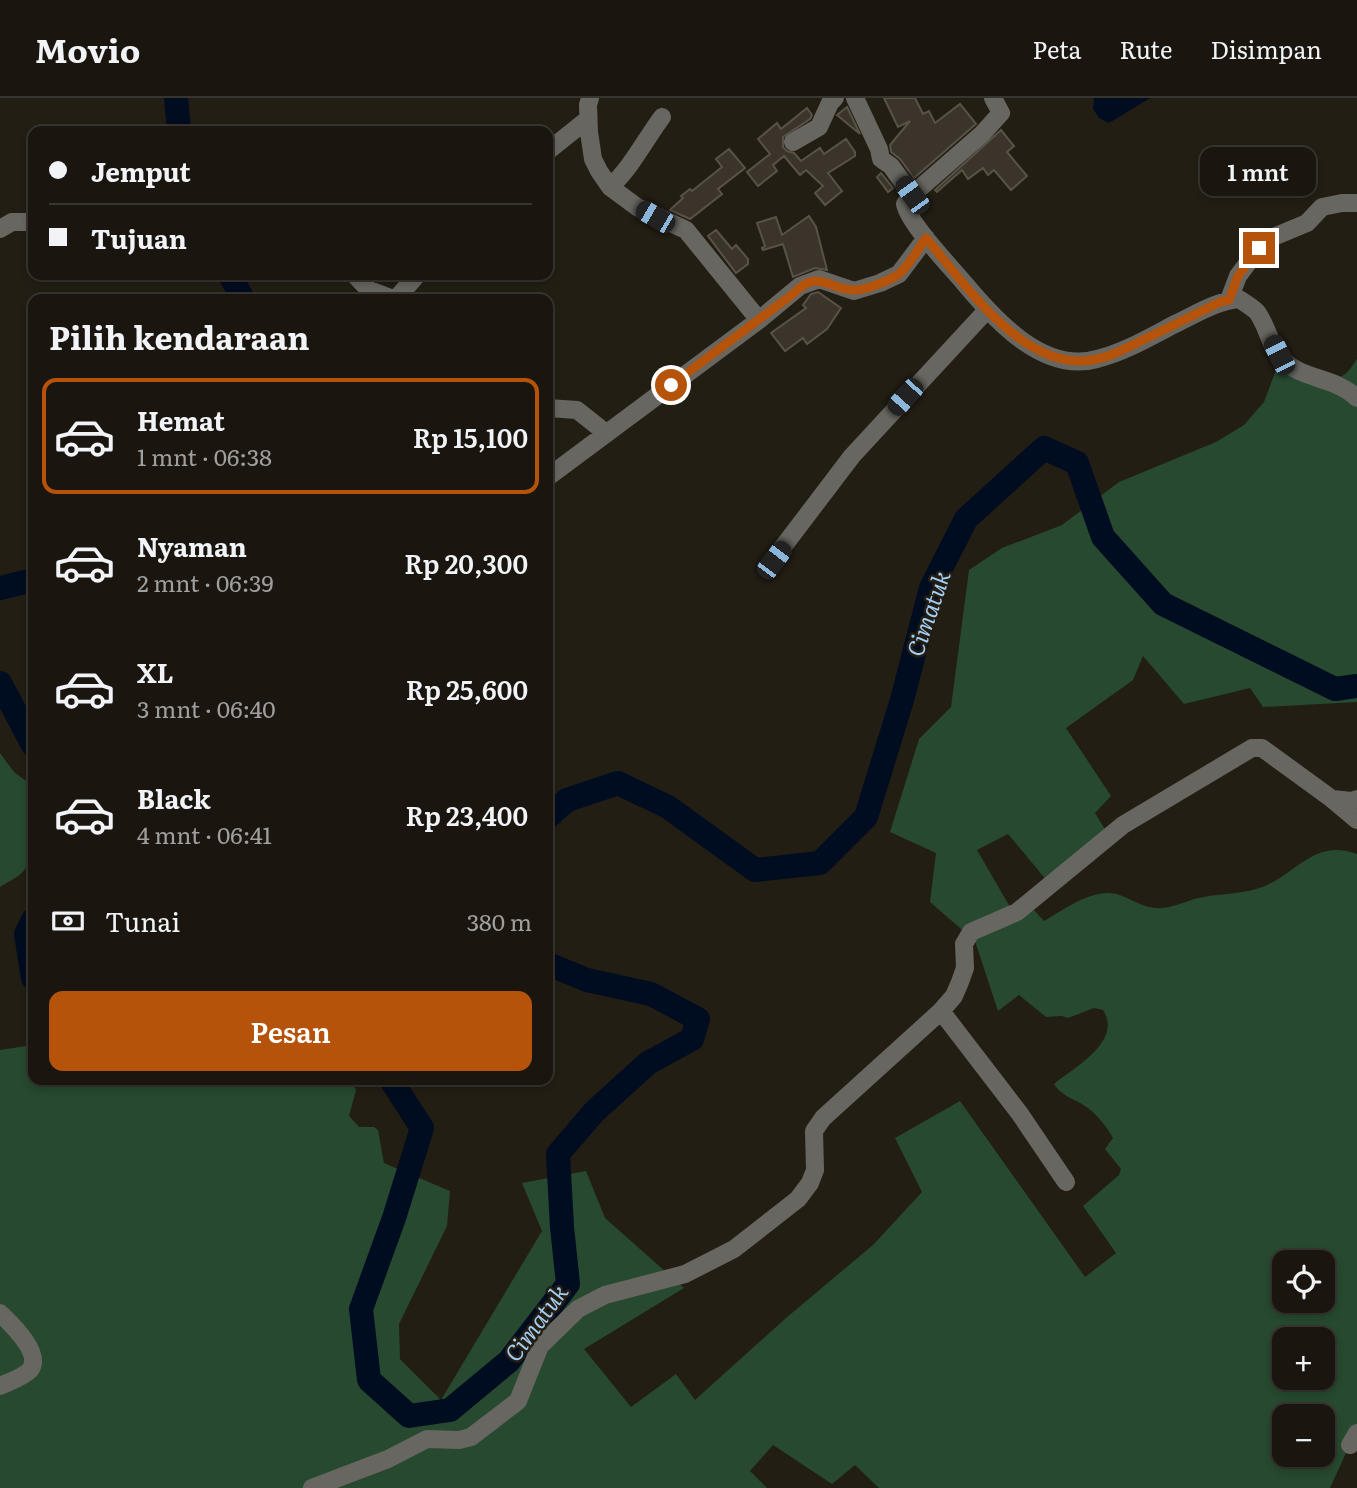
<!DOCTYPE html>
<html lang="id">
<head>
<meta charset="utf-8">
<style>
  :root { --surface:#1a160f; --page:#231f18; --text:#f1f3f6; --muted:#9f9f9e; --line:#38352f; --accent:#b45309 }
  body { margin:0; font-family:Literata,serif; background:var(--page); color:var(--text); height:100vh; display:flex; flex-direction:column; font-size:26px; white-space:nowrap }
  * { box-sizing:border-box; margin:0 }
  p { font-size:23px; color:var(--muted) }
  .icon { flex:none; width:38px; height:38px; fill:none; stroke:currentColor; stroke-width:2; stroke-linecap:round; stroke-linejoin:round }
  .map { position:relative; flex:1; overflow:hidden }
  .sheet { position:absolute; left:28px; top:196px; width:525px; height:791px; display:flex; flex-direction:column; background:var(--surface); border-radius:14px; box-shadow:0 4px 10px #0003,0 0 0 2px var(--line) }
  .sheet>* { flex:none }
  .banner { position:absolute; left:28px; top:28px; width:525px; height:154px; border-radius:14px; box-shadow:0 4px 10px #0003,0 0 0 2px var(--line); display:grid; align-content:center; height:154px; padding:0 21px; background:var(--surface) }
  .controls { position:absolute; left:1272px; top:1152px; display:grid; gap:14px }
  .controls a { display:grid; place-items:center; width:63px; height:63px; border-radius:14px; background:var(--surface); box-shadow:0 4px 10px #0003,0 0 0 2px var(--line); font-size:35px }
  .end { position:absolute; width:32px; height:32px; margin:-16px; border:9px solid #b45309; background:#fff; box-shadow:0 0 0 4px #fff }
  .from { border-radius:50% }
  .bubble { position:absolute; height:49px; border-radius:14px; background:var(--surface); box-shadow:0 4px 10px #0003,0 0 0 2px var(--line); font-size:23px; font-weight:600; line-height:49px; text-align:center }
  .car { position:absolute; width:21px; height:42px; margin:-21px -10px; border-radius:9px; box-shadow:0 0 5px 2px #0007; background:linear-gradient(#222 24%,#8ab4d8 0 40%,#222 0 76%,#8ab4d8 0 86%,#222 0) }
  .banner b { display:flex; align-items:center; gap:24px; height:66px; font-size:26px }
  .banner b+b { border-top:2px solid var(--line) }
  .banner i { width:18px; height:18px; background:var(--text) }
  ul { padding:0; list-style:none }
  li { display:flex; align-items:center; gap:21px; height:116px; margin:0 14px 10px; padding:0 7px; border:4px solid transparent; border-radius:14px }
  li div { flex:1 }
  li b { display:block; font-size:26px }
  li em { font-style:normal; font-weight:600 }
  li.selected { border-color:var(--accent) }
  li>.icon { width:63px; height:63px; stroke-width:1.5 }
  h2 { padding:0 21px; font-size:32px; line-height:84px }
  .pay { display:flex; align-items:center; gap:18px; height:77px; padding:0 21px; font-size:26px }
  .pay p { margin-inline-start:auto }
  .button { display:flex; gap:14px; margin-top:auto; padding:14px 21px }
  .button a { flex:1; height:80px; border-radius:14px; background:var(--accent); color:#fff; font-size:28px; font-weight:600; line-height:80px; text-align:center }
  header { display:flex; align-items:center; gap:42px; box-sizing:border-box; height:98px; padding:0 35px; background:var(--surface); border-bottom:2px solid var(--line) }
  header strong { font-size:33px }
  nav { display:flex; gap:38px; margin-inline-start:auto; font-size:24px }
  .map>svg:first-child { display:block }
  .green { fill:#26492f; fill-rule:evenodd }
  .water { fill:#000c20 }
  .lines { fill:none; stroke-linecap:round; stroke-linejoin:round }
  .river { stroke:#000c20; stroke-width:24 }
  .building { fill:#3a342a; stroke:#585247; stroke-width:2 }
  .minor { stroke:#686660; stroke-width:18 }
  .route { stroke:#b45309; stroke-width:9 }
  .labels { text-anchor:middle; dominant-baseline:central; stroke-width:5; stroke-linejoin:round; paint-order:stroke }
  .water-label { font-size:23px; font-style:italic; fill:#a4cef3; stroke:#231e14 }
</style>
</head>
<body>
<header>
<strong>Movio</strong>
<nav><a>Peta</a><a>Rute</a><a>Disimpan</a></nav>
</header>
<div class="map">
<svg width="1357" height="1390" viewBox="0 0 1357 1390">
  <rect width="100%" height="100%" fill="#231e14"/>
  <path class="green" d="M1357,261V604L1263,609L1250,590L1184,606L1143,558L1133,582L1066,630L1111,698L1095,715L1109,738L1048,784L1008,736L977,752L1017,821L1034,812L1044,823C1065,811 1092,790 1117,796C1132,801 1146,812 1162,810C1174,809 1187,803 1198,800C1217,796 1238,796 1256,791C1295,780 1312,739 1357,756V1331L1330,1390H879L855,1367L832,1386L773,1347L750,1373L767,1390H0V952L33,947V982H351L356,992L349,1018L359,1029H374L378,1032L384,1065L450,1093L447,1128L399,1226L400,1261L441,1302L542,1133L522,1085L586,1073L605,1120L684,1190L584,1251L631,1309L676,1276L695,1302L786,1220L873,1147L922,1094L895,1040L960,1003L1085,1179L1116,1155L1083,1108L1119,1077L1121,1071L1105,1051L1113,1040C1106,1027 1095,1014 1082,1006C1071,1000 1061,997 1054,986C1075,969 1123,943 1103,912L1094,910L1068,920L1062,918L1046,919L1019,897L998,913L975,843L930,804L936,755L890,734L919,641L951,609L969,472L1002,450L1062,427L1119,384L1216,344L1244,327L1264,304L1276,272C1293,277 1325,289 1342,278C1348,275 1353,267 1357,261ZM1284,1164H1323V1202H1284ZM1284,1241H1323V1279H1284ZM1284,1318H1323V1356H1284Z
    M0,655L14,674L33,688C33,713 38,744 27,768C22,778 9,783 0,789Z"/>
  <path class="water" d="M1094,0H1150L1109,25L1099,20L1093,11Z"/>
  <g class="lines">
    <path class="river" d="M176,0L179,33
      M230,177L243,201
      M0,490L33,482
      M0,585L33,647
      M548,719L567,702L618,685L668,709L755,772L820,765L866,719L902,602L931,490L966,421L1044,350L1077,365L1103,439L1163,506L1335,591L1357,588
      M33,822L26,836L33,880
      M391,982L422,1030L394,1120L361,1211L369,1282L409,1318L450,1312L509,1263L568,1186L562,1129L558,1056L594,1014L648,965L692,941L698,921L651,896L587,882L548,866"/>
  </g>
  <path class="building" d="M884,0H915L923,16L929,13L935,25L960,6L976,26L914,80L900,61L891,54L890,47L910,23L898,29Z
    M847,9L860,36L837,17Z
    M807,10L812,17L810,21L783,39V49L787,53L794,55L801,63L820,50L824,56L846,41L855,54V58L828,75L842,93L825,107L815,95L823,88L806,72L800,77L784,58L773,67L777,73L758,88L747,74L770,56L758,41L777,25L781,31Z
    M1001,32L1014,48L1007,54L1027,78L1011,92L994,72L988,77L983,70L968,81L962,72L937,94L935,92Z
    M729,51L745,70L718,91L722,96L690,121L670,112L683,100L681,98L690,91L692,93L722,69L716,61Z
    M881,75L893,90L888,94L877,79Z
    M809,118L816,129L827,172L815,170L793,179L783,146L763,152L762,150L765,148L757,125L776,119L782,137Z
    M716,132L732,151L736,147L748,161V166L736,175L708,138Z
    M818,194L841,210L827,231L807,246L803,240L785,253L771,235L806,210L803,207L811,196Z"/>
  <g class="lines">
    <path class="minor" d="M590,0L588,7L589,34L593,61L599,73L610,89L637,109L686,132L759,222
      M855,0L879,51L881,61L891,68L912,97
      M993,0L1001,15L982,36L912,97L905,106C909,126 951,169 965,186C996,223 1044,276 1097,261C1125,254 1150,239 1175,226C1196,216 1216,203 1239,201C1245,205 1252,209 1257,214C1268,229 1270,250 1284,263C1304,282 1335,279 1357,300
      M793,44L819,29L830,5L835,0
      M548,53L588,21
      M610,89C631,70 645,42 662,19
      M0,131L12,124H33
      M355,177L369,192L393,201
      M396,201L417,177
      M1229,202L1238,178L1259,150L1271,140L1307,125L1322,109L1342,105H1357
      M548,310L577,312L606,335
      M548,379L759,222L800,188L819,181L854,193L880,185L899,176L926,140
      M773,462L852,358L987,212
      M1332,701L1352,703L1357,701
      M941,913L1020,1016L1066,1084
      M0,1215C10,1225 43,1255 30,1272C24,1279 9,1284 0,1288
      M1350,1347L1357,1335
      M312,1390L388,1361L427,1341L459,1342L471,1339L518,1303L540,1248L578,1211L605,1197L685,1176L734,1151L798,1101L810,1085L815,1072L814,1033L823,1020L941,913L954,898L960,884L965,870L964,846L971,834L1017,814L1123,727L1252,650H1262L1332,701L1357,722"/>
  </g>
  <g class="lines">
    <path class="route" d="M671,287L793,196C817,170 828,191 853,192C863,193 892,182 900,175C910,166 918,151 926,140C965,186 1023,273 1092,262C1112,259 1130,248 1147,240C1172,228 1196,216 1220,204L1229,202L1238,178L1259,150"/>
  </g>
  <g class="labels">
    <g class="water-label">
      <text transform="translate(927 515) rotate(-71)">Cimatuk</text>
      <text transform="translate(535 1224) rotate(-54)">Cimatuk</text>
    </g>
  </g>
</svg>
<div class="controls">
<a><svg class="icon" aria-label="locate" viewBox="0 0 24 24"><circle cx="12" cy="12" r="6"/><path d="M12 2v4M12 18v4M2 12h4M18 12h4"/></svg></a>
<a>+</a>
<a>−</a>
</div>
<i class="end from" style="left:671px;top:287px"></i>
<i class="end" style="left:1259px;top:150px"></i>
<div class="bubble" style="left:1200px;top:49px;width:116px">1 mnt</div>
<i class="car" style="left:912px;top:97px;rotate:324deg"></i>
<i class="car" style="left:655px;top:119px;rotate:300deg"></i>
<i class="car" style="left:1279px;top:257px;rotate:333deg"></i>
<i class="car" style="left:905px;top:299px;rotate:222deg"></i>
<i class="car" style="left:774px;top:462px;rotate:37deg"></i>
<div class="banner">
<b><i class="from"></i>Jemput</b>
<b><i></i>Tujuan</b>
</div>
<section class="sheet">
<h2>Pilih kendaraan</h2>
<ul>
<li class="selected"><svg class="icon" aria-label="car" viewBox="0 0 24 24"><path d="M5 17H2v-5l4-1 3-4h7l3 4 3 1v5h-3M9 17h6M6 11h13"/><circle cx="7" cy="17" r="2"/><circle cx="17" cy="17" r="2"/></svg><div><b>Hemat</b><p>1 mnt · 06:38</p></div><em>Rp 15,100</em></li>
<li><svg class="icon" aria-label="car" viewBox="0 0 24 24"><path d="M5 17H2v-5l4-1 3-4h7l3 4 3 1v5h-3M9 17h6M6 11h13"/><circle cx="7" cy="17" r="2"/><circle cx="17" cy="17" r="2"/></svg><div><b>Nyaman</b><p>2 mnt · 06:39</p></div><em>Rp 20,300</em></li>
<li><svg class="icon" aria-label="car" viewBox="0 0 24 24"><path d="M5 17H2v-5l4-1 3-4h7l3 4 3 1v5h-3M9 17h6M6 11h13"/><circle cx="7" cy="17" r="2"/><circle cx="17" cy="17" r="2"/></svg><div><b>XL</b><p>3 mnt · 06:40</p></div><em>Rp 25,600</em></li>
<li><svg class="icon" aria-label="car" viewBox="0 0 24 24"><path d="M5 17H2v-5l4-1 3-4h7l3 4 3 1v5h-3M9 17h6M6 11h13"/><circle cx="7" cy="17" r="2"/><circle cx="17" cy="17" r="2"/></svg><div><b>Black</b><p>4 mnt · 06:41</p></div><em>Rp 23,400</em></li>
</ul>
<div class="pay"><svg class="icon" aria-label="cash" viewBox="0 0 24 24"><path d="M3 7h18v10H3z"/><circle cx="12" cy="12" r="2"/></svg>Tunai<p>380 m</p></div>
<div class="button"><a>Pesan</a></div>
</section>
</div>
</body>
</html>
